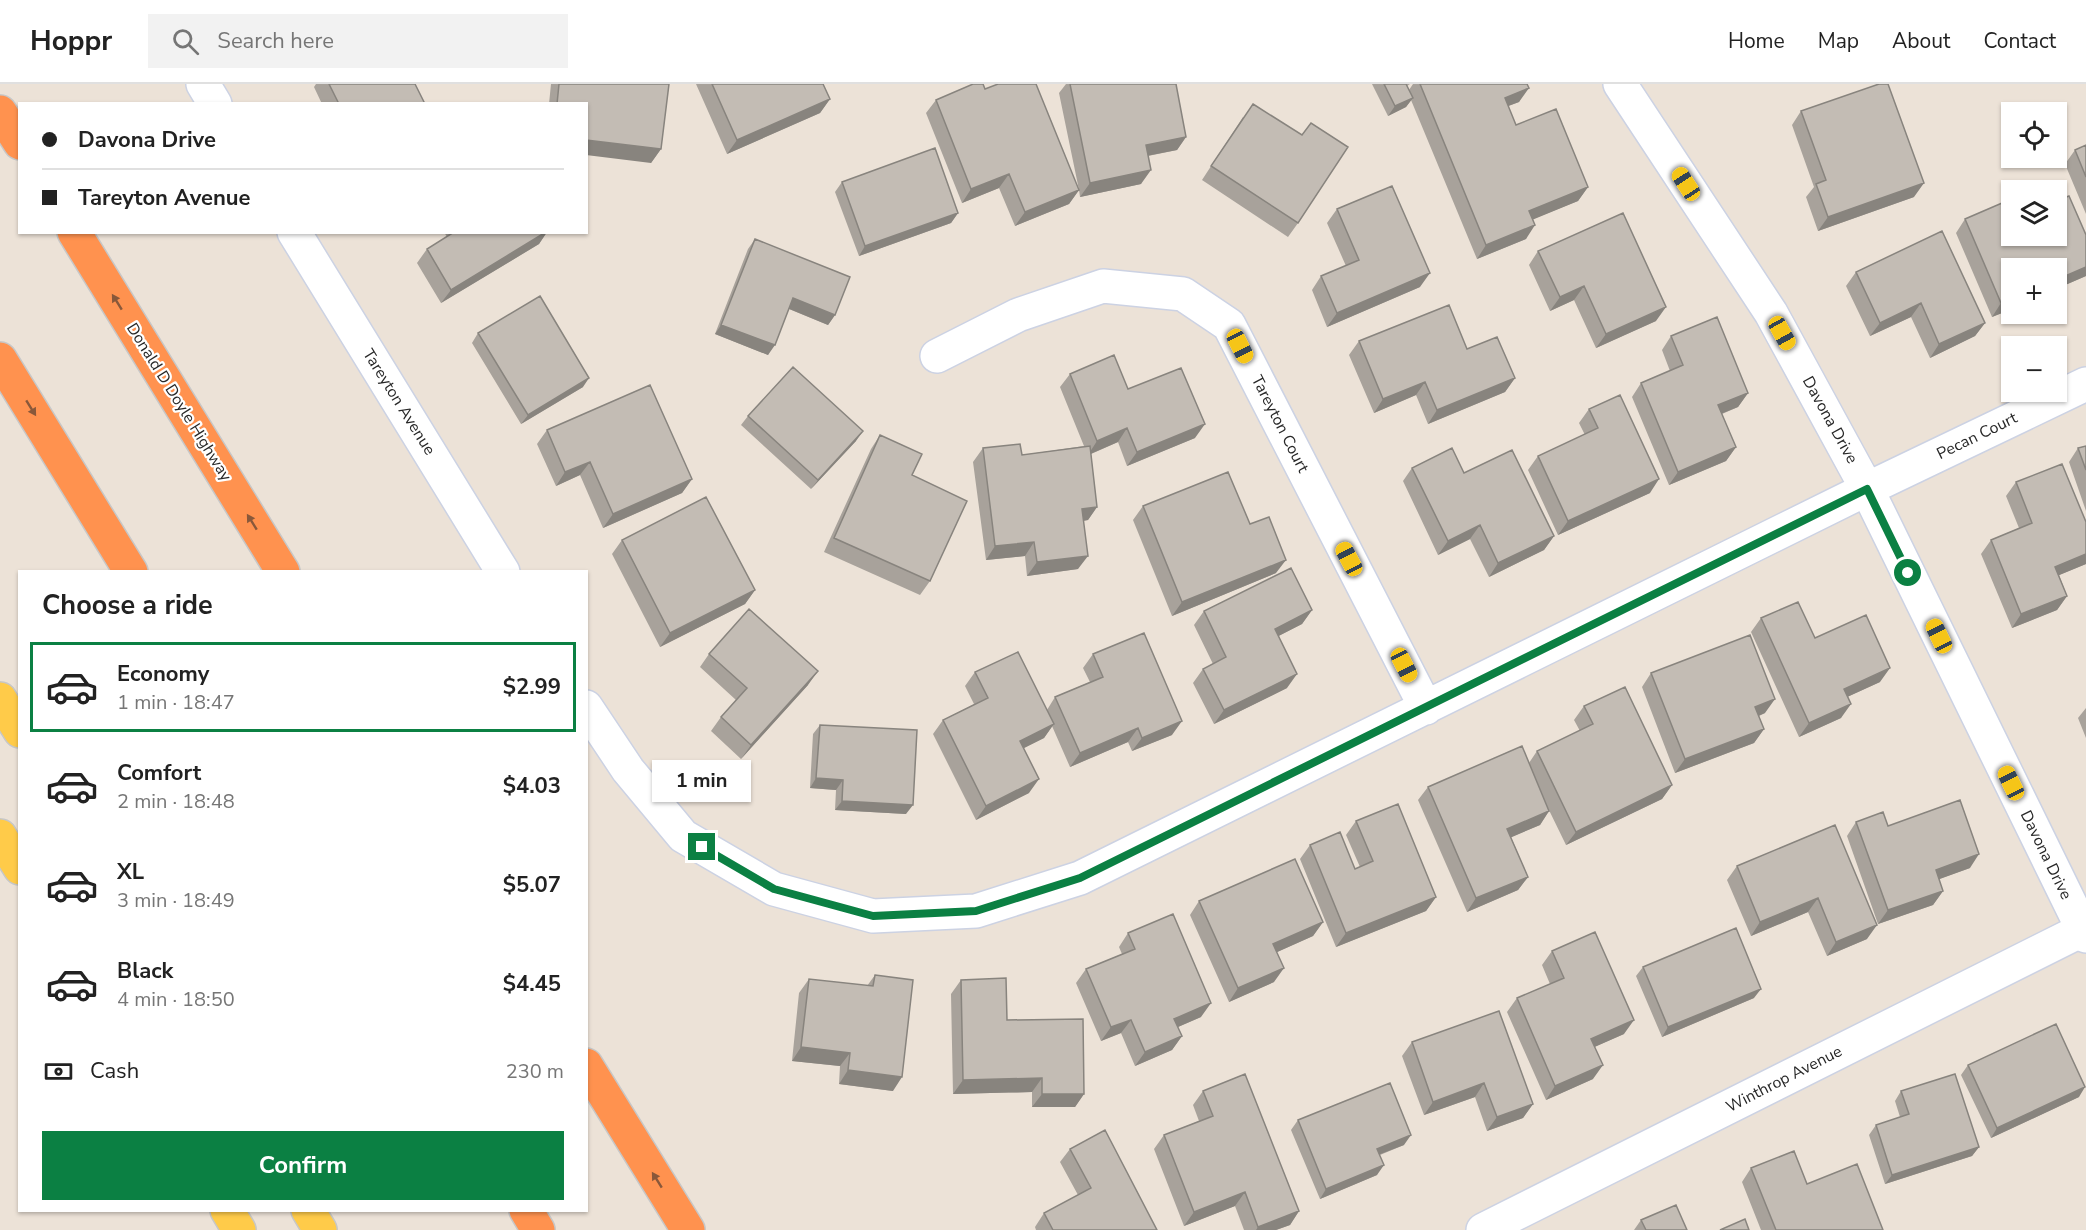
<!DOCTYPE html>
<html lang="en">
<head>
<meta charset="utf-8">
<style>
  :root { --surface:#fff; --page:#f2f2f2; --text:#222; --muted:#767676; --line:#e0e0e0; --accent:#0b8043 }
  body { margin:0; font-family:"Nunito Sans",sans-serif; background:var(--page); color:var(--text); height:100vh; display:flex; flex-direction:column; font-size:22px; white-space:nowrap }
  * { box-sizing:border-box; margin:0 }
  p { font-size:20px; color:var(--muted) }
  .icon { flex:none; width:33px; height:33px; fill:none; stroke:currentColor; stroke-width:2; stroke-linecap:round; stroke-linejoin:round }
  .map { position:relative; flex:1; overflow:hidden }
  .sheet { position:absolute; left:18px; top:486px; width:570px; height:642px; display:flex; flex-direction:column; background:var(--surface); border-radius:0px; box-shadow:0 2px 4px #0004 }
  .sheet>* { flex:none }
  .banner { position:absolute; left:18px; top:18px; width:570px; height:132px; border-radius:0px; box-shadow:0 2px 4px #0004; display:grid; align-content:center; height:132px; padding:0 24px; background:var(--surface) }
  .fabs { position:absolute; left:2001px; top:18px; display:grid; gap:12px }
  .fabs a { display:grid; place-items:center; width:66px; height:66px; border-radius:0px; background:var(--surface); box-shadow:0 2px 4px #0004; font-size:30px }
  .end { position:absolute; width:27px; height:27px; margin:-14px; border:8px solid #0b8043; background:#fff; box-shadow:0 0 0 3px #fff }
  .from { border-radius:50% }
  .bubble { position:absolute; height:42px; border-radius:0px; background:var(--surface); box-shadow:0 2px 4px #0004; font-size:20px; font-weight:700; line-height:42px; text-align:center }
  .car { position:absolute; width:18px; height:36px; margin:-18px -9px; border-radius:8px; box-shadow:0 0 4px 2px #0007; background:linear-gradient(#f5c518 24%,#345 0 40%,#f5c518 0 76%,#345 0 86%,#f5c518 0) }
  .banner b { display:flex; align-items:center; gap:21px; height:57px; font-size:22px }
  .banner b+b { border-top:2px solid var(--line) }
  .banner i { width:15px; height:15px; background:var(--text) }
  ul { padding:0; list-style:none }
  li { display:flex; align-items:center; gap:18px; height:90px; margin:0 12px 9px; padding:0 12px; border:3px solid transparent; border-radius:0px }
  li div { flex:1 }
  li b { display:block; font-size:22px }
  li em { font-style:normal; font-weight:700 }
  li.current { border-color:var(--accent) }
  li>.icon { width:54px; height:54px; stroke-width:1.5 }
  h2 { padding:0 24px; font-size:27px; line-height:72px }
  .pay { display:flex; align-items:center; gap:15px; height:66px; padding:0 24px; font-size:22px }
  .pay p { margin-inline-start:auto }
  .cta { display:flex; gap:12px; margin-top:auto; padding:12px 24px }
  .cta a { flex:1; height:69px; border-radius:0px; background:var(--accent); color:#fff; font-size:24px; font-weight:700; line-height:69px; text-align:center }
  header { display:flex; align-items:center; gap:36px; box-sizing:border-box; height:84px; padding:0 30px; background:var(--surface); border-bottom:2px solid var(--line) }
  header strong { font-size:28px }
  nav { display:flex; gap:33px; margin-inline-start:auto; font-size:21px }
  .search { width:420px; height:54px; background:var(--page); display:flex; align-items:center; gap:15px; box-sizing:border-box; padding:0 21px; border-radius:0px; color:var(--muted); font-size:22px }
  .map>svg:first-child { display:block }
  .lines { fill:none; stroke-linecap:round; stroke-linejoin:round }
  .minor-casing { stroke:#ccd2e3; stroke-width:36 }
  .major-casing { stroke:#c7c7c7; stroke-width:36 }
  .highway-casing { stroke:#c7c7c7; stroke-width:36 }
  .minor { stroke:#fff; stroke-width:33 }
  .major { stroke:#ffcb49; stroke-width:33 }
  .highway { stroke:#ff924f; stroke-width:33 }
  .wall { fill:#a8a29b }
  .shaded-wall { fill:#88847e }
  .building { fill:#c3bcb4; stroke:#88847e; stroke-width:1.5 }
  .oneway { fill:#89583a }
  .route { stroke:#0b8043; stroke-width:8 }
  .labels { text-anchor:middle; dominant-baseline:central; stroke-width:4.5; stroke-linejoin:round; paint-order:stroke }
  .street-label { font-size:16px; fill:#282828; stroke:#fff }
</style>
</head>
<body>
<header>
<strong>Hoppr</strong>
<div class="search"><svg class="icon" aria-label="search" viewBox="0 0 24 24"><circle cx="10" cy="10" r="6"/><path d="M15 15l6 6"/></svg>Search here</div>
<nav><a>Home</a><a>Map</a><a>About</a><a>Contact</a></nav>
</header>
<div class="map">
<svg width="2086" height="1146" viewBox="0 0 2086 1146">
  <rect width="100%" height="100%" fill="#ece2d7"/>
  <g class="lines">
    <defs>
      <path id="minor" d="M203,0L215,20
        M1620,0L1771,229L1867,405L2086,852
        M294,148L503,488
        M937,272L1018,231L1103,202L1183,210L1229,241L1426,624
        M586,623L628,686L683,752L774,805L873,832L976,827L1080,794L1867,405L2086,300
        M1483,1146L2086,844"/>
      <path id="major" d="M0,615L20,647
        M0,752L20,784
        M227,1126L239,1146
        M308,1126L320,1146"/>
      <path id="highway" d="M0,28L20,59
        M74,148L283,488
        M0,275L131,488
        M586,981L688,1146
        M526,1126L538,1146"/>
    </defs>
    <use href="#minor" class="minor-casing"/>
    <use href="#major" class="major-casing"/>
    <use href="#highway" class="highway-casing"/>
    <use href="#minor" class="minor"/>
    <use href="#major" class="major"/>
    <use href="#highway" class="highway"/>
  </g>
  <path class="wall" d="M316,0H415L425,20H322L314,3Z
    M551,0H669L661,65L651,79L586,20H549Z
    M696,0H823L830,15L820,29L727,70Z
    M1066,0H1176L1186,53L1177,66L1148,72L1141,100L1080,113L1079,106L1069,120L1015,142L999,104L962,119L926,29L936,16L985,5L1079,106L1059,9Z
    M1372,0H1410L1407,2L1409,6L1413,0H1527L1519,18L1508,22L1516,41L1588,103L1578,117L1533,135L1526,155L1477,175L1411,16L1406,23L1388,32Z
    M1801,27L1914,113L1818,147L1806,113L1814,103L1792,41Z
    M1243,33L1298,139L1288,153L1202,96Z
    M2086,61V130L2065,80L2075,66Z
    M842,98L958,129L951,139L859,172L835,108Z
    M1337,125L1420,203L1327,243L1312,206L1321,192L1346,182L1327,139Z
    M1965,135L2012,152L2086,151V192L2056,205L2012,184V225L1992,233L1956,149Z
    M444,148H547L539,160L441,219L417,179L427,165L447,153Z
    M755,155L835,231L828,241L789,225L768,271L715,250L748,165Z
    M1538,167L1656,237L1596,264L1574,216L1550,227L1529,181Z
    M1856,188L1985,239L1975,252L1930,274L1911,233L1870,252L1846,202Z
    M478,249L583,303L521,340L472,259Z
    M1671,252L1748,309L1738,323L1722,330L1736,363L1726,377L1669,401L1632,313L1641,299L1670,287L1662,266Z
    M1359,257L1467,265L1515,294L1505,308L1428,340L1416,311L1374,329L1349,271Z
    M1070,290L1128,305L1195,354L1127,382L1118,358L1091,370L1097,423L1088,436L1084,437L1078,485L1027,492L1025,472L986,476L973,378L983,364L1022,371L1084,362L1060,303Z
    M1589,325L1650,409L1558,451L1528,386L1538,372L1585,351L1579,339Z
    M748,332L856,357L811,405L741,341Z
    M547,346L692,395L682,409L603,444L580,391L556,402L537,360Z
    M880,351L912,391L930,497L920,511L824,468L871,365Z
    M2086,362V427L2069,378L2078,364Z
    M1412,384L1464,389L1554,452L1544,466L1489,493L1470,455L1438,471L1403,397Z
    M2016,398L2086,480L2059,491L2067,512L2057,526L2012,544L1981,470L1991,456L2019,444L2006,412Z
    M1143,422L1250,440L1276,489L1172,532L1133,436Z
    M622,456L755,506L745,520L660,563L612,470Z
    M1312,526L1302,540L1278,552L1287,604L1214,640L1193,599L1203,585L1213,580L1194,541L1204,527Z
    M1761,534L1815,554L1880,598L1847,613L1841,634L1799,653L1751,548Z
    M709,570L808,601L741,675L711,647L721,633L736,616L700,583Z
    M1093,570L1172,651L1132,667L1128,658L1070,683L1052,642L1044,654L1024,664L1029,709L976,736L933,650L943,636L974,620L965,602L975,588L1047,626L1055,613L1090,598L1083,584Z
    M1651,589L1765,629L1759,632L1764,645L1754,659L1675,689L1642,603Z
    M1584,622L1672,701L1662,715L1566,761L1547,722L1549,727L1540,741L1511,753L1528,793L1518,806L1467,828L1418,716L1428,703L1529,679L1537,667L1580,647L1574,636Z
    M2086,624V654L2078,634Z
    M820,641L906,730L835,726L836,706L810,704L813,650Z
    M1356,737L1436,813L1426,827L1336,863L1300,775L1310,761L1355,785L1360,783L1346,751Z
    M1856,738L1888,742L1970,784L1939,795L1943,807L1933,821L1878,840L1847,752Z
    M1835,741L1867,855L1827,872L1808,828L1751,852L1727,796L1737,782Z
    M1199,817L1323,838L1313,852L1277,868L1274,898L1229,918L1190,831Z
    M1128,849L1201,933L1178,943L1182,952L1172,966L1135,982L1121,949L1101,957L1076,899L1086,885L1122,870L1119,863Z
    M1552,867L1624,950L1594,963L1593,995L1546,1016L1507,928L1517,914L1550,900L1542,881Z
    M1643,883L1754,914L1662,953L1636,892Z
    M875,891L893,1007L839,1000L840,982L792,977L799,909L809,895L867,902Z
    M961,896L1007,936L1084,1010L1075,1023H1032V1008L953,1010L951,910Z
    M1412,958L1533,1020L1523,1034L1487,1047L1475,1013L1424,1031L1402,972Z
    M1968,981L2079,1013L1991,1054L1961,991Z
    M1203,1007L1299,1127L1290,1141L1276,1146H1244L1235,1122L1184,1142L1154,1065L1164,1051L1199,1037L1193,1021Z
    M1901,1007L1979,1063L1972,1072L1885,1100L1869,1051L1876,1041L1900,1033L1895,1017Z
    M1298,1036L1404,1061L1380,1071L1377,1091L1320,1115L1291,1046Z
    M1070,1065L1157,1146H1036L1035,1143L1044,1129L1078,1111L1060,1078Z
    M1751,1084L1807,1100L1883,1146H1761L1742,1098Z
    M1641,1136L1687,1146H1634Z"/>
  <path class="shaded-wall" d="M1529,4L1519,18L1495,27L1505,14Z
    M1413,14L1406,23L1388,32L1395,22Z
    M830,15L820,29L727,70L737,56Z
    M1186,53L1177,66L1136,74L1146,61Z
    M586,56L661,65L651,79L586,71Z
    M1151,86L1141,100L1080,113L1090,99Z
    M1009,90L999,104L962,119L971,105Z
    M1924,99L1914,113L1818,147L1828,133Z
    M1588,103L1578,117L1520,141L1529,127Z
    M1079,106L1069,120L1015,142L1025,128Z
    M958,129L951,139L859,172L865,162Z
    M1535,141L1526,155L1477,175L1486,161Z
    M546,148H547L539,160L441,219L451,206Z
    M2086,183V192L2056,205V196Z
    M1430,189L1420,203L1327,243L1337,229Z
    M1584,202L1574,216L1550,227L1560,213Z
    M793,214L835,231L828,241L787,224Z
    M2012,215V225L1992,233L2001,219Z
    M1921,219L1911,233L1870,252L1880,239Z
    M1666,223L1656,237L1596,264L1606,250Z
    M1985,239L1975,252L1930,274L1939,260Z
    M721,241L775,261L768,271L715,250Z
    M589,294L583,303L521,340L528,331Z
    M1515,294L1505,308L1428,340L1437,326Z
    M1425,298L1416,311L1374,329L1383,315Z
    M1748,309L1738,323L1708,335L1718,321Z
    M1205,340L1195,354L1127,382L1137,368Z
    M1127,344L1118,358L1088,371L1097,357Z
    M863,347L856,357L811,405L818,396Z
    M1736,363L1726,377L1669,401L1678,388Z
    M590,378L580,391L556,402L565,388Z
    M692,395L682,409L603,444L613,430Z
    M1659,395L1650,409L1558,451L1568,437Z
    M1097,423L1088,436L1072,438L1082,425Z
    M1480,441L1470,455L1438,471L1448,457Z
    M1554,452L1544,466L1489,493L1498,479Z
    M1034,458L1025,472L986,476L995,462Z
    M2086,470V480L2045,497L2055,483Z
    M1088,472L1078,485L1027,492L1037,478Z
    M1286,476L1276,489L1172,532L1182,518Z
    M755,506L745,520L660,563L670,549Z
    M2067,512L2057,526L2012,544L2021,530Z
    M1312,526L1302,540L1265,559L1275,545Z
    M1890,584L1880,598L1834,619L1844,605Z
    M818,587L808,601L741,675L751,661Z
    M1297,590L1287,604L1214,640L1224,626Z
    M1775,615L1765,629L1746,637L1755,623Z
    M1851,620L1841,634L1799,653L1809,639Z
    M1182,637L1172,651L1132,667L1142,654Z
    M1054,640L1044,654L1010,671L1020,657Z
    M1138,644L1128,658L1070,683L1080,669Z
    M1764,645L1754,659L1675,689L1685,675Z
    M816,694L843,696L836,706L810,704Z
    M1039,695L1029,709L976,736L986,722Z
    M1672,701L1662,715L1566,761L1576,748Z
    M842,717L913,721L906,730L835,726Z
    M1549,727L1540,741L1498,759L1507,745Z
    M1979,770L1970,784L1926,800L1936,786Z
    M1528,793L1518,806L1467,828L1476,814Z
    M1943,807L1933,821L1878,840L1888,826Z
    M1436,813L1426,827L1336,863L1346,849Z
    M1818,814L1808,828L1751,852L1760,838Z
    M1323,838L1313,852L1264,874L1273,860Z
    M1877,841L1867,855L1827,872L1836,858Z
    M1284,884L1274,898L1229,918L1238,904Z
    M1761,905L1754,914L1662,953L1668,943Z
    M1211,919L1201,933L1164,949L1174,935Z
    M1131,936L1121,949L1101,957L1111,943Z
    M1634,936L1624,950L1581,969L1591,955Z
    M1182,952L1172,966L1135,982L1145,968Z
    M801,963L850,969L840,982L792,977Z
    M1603,981L1593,995L1546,1016L1555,1002Z
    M848,986L902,993L893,1007L839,1000Z
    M1042,994L1032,1008L953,1010L963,996Z
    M1484,999L1475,1013L1424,1031L1433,1018Z
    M2085,1003L2079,1013L1991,1054L1997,1044Z
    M1042,1010H1084L1075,1023H1032Z
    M1533,1020L1523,1034L1487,1047L1497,1033Z
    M1411,1051L1404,1061L1370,1074L1377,1065Z
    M1979,1063L1972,1072L1885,1100L1892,1091Z
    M1384,1081L1377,1091L1320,1115L1326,1105Z
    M1245,1108L1235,1122L1184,1142L1194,1128Z
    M1299,1127L1290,1141L1276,1146H1256L1258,1143Z"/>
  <path class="building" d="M329,0H415L425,20H339Z
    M559,0H669L661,65L586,56V20H557Z
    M712,0H823L830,15L737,56Z
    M973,0H983L985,5L998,0H1036L1079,106L1025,128L1009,90L971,105L936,16Z
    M1070,0H1176L1186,53L1146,61L1151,86L1090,99Z
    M1384,0H1406L1413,14L1395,22Z
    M1420,0H1527L1529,4L1505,14L1516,41L1556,25L1588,103L1529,127L1535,141L1486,161Z
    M1879,0H1888L1924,99L1828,133L1816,100L1826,96L1801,27Z
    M1253,20L1302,51L1311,39L1348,63L1298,139L1211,82Z
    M2086,61V93L2075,66Z
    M935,64L958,129L865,162L842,98Z
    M1392,102L1430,189L1337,229L1321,192L1359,176L1337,125Z
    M2069,112L2086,151V183L2056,196V184H2012V215L2001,219L1965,135L2009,116L2012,122V152H2056V117Z
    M1623,129L1666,223L1606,250L1584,202L1560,213L1538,167Z
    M1942,147L1985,239L1939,260L1921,219L1880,239L1856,188Z
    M454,148H546L451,206L427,165Z
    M755,155L850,193L835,231L793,214L775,261L721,241Z
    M540,212L589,294L528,331L478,249Z
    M1449,221L1467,265L1497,253L1515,294L1437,326L1425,298L1383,315L1359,257Z
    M1717,233L1748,309L1718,321L1736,363L1678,388L1641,299L1683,281L1671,252Z
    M1114,271L1128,305L1181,284L1205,340L1137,368L1127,344L1097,357L1070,290Z
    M793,283L863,347L818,396L748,332Z
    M650,301L692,395L613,430L590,378L565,388L547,346Z
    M1620,311L1659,395L1568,437L1538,372L1598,344L1589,325Z
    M880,351L922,370L912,391L967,417L930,497L834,454Z
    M1020,360L1022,371L1090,362L1097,423L1082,425L1088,472L1037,478L1034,458L995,462L983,364Z
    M2086,362V386L2078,364Z
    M1452,364L1464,389L1512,366L1554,452L1498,479L1480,441L1448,457L1412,384Z
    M2062,380L2086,438V470L2055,483L2067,512L2021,530L1991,456L2032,439L2016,398Z
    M1228,388L1250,440L1269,433L1286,476L1182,518L1143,422Z
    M706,413L755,506L670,549L622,456Z
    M1291,484L1312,526L1275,545L1297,590L1224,626L1203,585L1226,573L1204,527Z
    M1798,518L1815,554L1866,531L1890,584L1844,605L1851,620L1809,639L1761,534Z
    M749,525L818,587L751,661L721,633L747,604L709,570Z
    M1144,549L1182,637L1142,654L1138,644L1080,669L1055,613L1103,593L1093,570Z
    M1750,551L1775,615L1755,623L1764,645L1685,675L1651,589Z
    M1018,568L1054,640L1020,657L1039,695L986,722L943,636L988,614L975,588Z
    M1625,603L1672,701L1576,748L1537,667L1593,640L1584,622Z
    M820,641L917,646L913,721L842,717L843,696L816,694Z
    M1522,662L1549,727L1507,745L1528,793L1476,814L1428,703Z
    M1960,716L1979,770L1936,786L1943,807L1888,826L1856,738L1883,728L1888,742Z
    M1398,720L1436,813L1346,849L1310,761L1340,748L1355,785L1373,777L1356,737Z
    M1835,741L1877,841L1836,858L1818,814L1760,838L1737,782Z
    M1295,775L1323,838L1273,860L1284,884L1238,904L1199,817Z
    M1173,830L1211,919L1174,935L1182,952L1145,968L1131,936L1111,943L1086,885L1135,865L1128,849Z
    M1736,844L1761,905L1668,943L1643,883Z
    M1595,848L1634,936L1591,955L1603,981L1555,1002L1517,914L1564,894L1552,867Z
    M875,891L913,896L902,993L848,986L850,969L801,963L809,895L873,902Z
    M1006,894L1007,936L1083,935L1084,1010H1042V994L963,996L961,896Z
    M1499,927L1533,1020L1497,1033L1484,999L1433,1018L1412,958Z
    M2056,940L2085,1003L1997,1044L1968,981Z
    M1245,990L1299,1127L1258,1143L1245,1108L1194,1128L1164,1051L1213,1032L1203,1007Z
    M1955,990L1979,1063L1892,1091L1876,1041L1909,1030L1901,1007Z
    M1390,999L1411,1051L1377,1065L1384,1081L1326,1105L1298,1036Z
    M1105,1046L1157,1146H1053L1044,1129L1091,1104L1070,1065Z
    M1794,1067L1807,1100L1857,1080L1883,1146H1776L1751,1084Z
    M1676,1121L1687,1146H1646L1641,1136Z
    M1745,1135L1749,1146H1720Z"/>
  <defs><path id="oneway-solid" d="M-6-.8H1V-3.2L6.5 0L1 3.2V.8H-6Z" transform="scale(1.5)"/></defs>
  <g class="oneway">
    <use href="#oneway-solid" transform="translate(117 218) rotate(-122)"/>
    <use href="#oneway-solid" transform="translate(31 324) rotate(58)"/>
    <use href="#oneway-solid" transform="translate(252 438) rotate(-122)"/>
    <use href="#oneway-solid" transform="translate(657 1096) rotate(-122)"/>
  </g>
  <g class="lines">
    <path class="route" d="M702,763L774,805L873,832L976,827L1080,794L1867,405L1908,489"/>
  </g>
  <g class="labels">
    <g class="street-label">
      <text transform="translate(179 318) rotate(58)">Donald D Doyle Highway</text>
      <text transform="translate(399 318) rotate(58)">Tareyton Avenue</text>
      <text transform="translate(1830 336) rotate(61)">Davona Drive</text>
      <text transform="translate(1280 340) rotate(63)">Tareyton Court</text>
      <text transform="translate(1977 352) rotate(-26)">Pecan Court</text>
      <text transform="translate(2046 771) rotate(64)">Davona Drive</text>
      <text transform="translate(1784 995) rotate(-27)">Winthrop Avenue</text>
    </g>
  </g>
</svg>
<div class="fabs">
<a><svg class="icon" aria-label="locate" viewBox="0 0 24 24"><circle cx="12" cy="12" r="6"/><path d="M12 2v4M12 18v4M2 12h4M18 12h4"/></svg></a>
<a><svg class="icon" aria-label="layers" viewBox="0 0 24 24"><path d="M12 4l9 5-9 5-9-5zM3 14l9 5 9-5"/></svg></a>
<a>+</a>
<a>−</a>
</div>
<i class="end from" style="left:1908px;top:489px"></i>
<i class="end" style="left:702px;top:763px"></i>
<div class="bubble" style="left:652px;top:676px;width:99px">1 min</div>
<i class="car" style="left:1686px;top:100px;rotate:327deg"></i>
<i class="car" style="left:1782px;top:249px;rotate:151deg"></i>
<i class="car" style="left:1240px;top:262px;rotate:153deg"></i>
<i class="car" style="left:1349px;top:475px;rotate:332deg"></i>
<i class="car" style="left:1939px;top:552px;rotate:334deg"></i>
<i class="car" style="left:1404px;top:581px;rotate:153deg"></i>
<i class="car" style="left:2011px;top:699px;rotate:334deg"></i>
<div class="banner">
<b><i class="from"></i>Davona Drive</b>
<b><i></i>Tareyton Avenue</b>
</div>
<section class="sheet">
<h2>Choose a ride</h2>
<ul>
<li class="current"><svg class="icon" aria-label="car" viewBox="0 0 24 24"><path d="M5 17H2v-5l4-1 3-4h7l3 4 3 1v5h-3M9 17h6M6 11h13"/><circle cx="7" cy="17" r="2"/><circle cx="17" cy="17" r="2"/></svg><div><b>Economy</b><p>1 min · 18:47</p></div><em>$2.99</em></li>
<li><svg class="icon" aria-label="car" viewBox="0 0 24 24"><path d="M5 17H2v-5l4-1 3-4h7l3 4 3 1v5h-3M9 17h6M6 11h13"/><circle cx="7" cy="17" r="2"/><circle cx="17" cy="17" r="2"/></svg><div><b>Comfort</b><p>2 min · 18:48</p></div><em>$4.03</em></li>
<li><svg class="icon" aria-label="car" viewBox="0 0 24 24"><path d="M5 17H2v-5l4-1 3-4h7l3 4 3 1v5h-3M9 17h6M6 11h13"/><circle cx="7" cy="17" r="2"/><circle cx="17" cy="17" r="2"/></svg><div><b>XL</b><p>3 min · 18:49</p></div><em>$5.07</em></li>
<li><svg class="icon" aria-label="car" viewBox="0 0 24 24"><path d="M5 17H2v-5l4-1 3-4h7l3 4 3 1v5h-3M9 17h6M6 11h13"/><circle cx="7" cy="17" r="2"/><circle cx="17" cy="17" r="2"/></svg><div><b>Black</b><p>4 min · 18:50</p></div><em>$4.45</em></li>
</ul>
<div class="pay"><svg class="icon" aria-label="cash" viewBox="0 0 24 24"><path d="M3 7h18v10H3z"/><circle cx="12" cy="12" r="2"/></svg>Cash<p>230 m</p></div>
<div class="cta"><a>Confirm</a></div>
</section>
</div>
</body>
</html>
